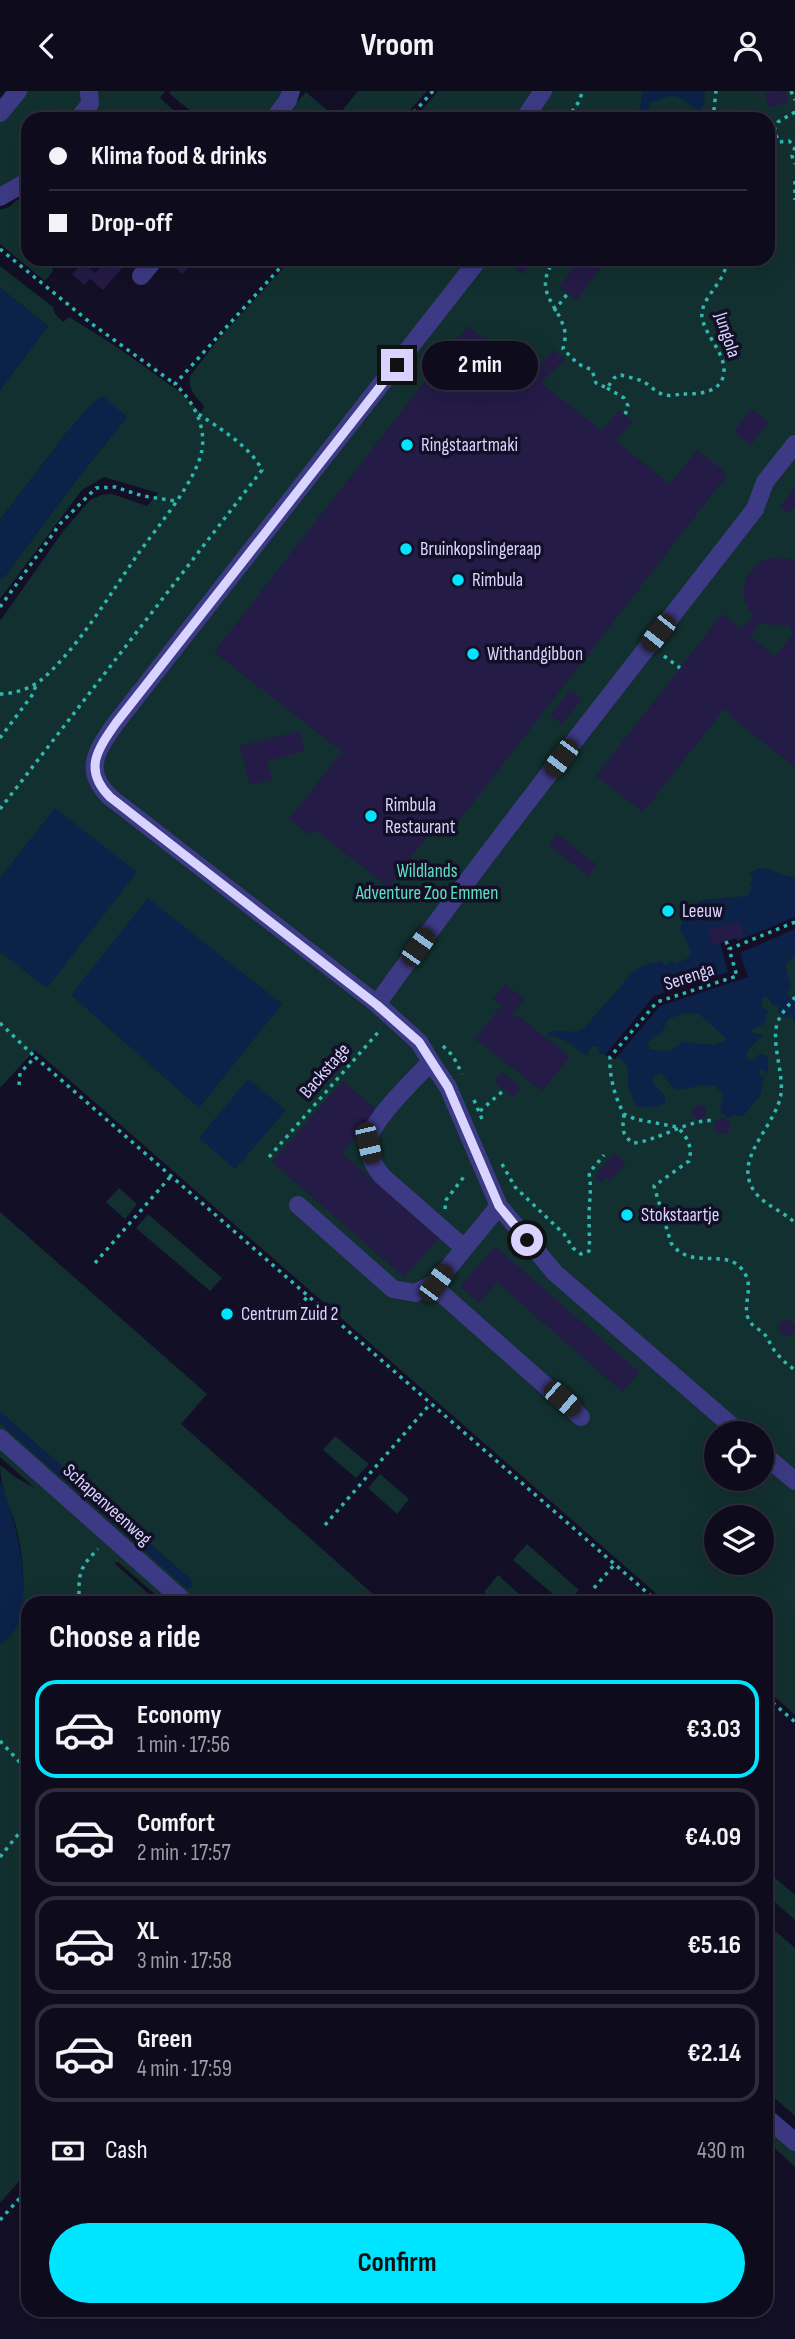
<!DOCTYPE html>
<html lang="en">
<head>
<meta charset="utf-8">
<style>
  :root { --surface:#0e0b1c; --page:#1c1929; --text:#f1f3f6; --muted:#9b9ba3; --line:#2e2b3b; --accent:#00e5ff }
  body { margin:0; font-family:"Sofia Sans Condensed",sans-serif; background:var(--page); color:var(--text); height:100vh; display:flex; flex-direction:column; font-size:26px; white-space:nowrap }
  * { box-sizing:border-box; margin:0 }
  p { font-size:23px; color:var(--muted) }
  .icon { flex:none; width:38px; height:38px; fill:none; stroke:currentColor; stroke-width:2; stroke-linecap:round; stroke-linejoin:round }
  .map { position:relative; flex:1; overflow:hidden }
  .drawer { position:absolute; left:21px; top:1505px; width:752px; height:721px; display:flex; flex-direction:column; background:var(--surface); border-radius:21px; box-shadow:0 7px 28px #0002,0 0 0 2px var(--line) }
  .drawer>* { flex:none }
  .top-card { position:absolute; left:21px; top:21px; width:754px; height:154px; border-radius:21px; box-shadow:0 7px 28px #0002,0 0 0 2px var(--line); display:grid; align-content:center; height:154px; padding:0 28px; background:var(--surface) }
  .tools { position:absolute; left:704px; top:1330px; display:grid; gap:14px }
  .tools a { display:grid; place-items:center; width:70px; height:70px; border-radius:50%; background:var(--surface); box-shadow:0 7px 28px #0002,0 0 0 2px var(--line); font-size:35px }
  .end { position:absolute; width:32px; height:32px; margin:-16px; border:9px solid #d9d4ff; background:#111; box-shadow:0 0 0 4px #111 }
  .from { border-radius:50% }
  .bubble { position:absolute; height:49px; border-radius:24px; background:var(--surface); box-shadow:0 7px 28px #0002,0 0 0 2px var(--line); font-size:23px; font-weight:700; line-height:49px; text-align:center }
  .car { position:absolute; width:21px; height:42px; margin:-21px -10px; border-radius:9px; box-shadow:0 0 5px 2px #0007; background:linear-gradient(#222 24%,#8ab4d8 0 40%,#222 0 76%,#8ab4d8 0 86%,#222 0) }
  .top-card b { display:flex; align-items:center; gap:24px; height:66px; font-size:26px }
  .top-card b+b { border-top:2px solid var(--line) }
  .top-card i { width:18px; height:18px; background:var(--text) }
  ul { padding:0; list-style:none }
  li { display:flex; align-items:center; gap:21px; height:98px; margin:0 14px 10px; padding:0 14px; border:4px solid var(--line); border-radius:21px }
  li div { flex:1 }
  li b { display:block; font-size:26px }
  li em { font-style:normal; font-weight:700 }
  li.current { border-color:var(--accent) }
  li>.icon { width:63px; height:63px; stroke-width:1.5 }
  h2 { padding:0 28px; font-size:32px; line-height:84px }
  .pay { display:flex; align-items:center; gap:18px; height:77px; padding:0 28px; font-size:26px }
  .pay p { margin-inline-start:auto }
  .cta { display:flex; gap:14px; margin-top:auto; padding:14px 28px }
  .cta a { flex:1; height:80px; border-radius:42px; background:var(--accent); color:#111; font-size:28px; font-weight:700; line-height:80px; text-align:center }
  header { display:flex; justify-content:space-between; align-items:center; height:91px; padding:0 28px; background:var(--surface); font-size:32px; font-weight:700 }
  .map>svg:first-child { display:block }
  .green { fill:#12302f; fill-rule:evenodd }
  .water { fill:#0c2248; fill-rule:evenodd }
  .pier { fill:#130f26 }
  .building { fill:#241b47; fill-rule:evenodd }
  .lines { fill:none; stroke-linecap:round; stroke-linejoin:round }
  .path { stroke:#2fb8b0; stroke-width:3.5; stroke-dasharray:3.5 5; stroke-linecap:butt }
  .minor { stroke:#3d3a85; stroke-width:18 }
  .route { stroke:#d9d4ff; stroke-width:9 }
  .poi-dot { fill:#00e5ff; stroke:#130f26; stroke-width:2.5 }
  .labels { text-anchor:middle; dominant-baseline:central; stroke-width:7; stroke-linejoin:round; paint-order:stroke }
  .street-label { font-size:19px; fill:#d9d4ff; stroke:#130f26 }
  .poi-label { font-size:19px; fill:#d9d4ff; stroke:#130f26; text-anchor:start }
  .park-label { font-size:19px; fill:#5fe0c0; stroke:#130f26 }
</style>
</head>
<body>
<header><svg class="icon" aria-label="back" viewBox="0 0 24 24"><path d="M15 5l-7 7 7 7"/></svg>Vroom<svg class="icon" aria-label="person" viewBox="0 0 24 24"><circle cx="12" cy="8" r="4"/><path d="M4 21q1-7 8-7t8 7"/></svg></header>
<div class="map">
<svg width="795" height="2248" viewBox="0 0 795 2248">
  <rect width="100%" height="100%" fill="#130f26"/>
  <path class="green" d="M26,0H82L81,12L71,28H28V79L15,95L0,101V31Z
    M96,0H165L160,7L181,26L180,28H89Z
    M171,0H286L267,28H200L169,2Z
    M358,0H427L402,28H281L306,1L336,27Z
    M438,0H795V1624L767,1599L766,1512H667L35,959L0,997V530L64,439L90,409L101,404L112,403L147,415L158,402L104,386L82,399L0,508V488L4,486L81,383L127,326L68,340L0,429V299L48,235L0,197V175L53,216L55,223L63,231L69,226L114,254L180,301L201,322L204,315C195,305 188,298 190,285L221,245L292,168H768V28H414ZM716,1342H761V1388H716ZM716,1426H761V1472H716Z
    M28,100V168H51L53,180L45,190L0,153V119L9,116Z
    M119,1097L137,1113L125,1128L106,1111Z
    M0,1121L207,1303L181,1333L383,1512H213L207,1507L204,1509V1512H192L0,1342V1332L188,1498L191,1489L0,1321Z
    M148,1123L222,1187L210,1200L136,1137Z
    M335,1345L369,1373L356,1387L323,1359Z
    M0,1355L179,1512H165L118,1471L114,1472L159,1512H28V2080L0,2112V1553C5,1548 15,1540 17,1533C28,1507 23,1463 16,1436C10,1415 0,1396 0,1374L15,1386L35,1397L0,1366Z
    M380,1383L409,1408L397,1423L368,1397Z
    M527,1453L579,1499L567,1512H563L513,1469Z
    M498,1484L529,1512H496L484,1501Z
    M766,1779L795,1804V1829L767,1804Z
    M766,1832L795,1857V2025L767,2000Z
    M766,2031L795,2056V2076L767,2050Z"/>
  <path class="water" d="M643,0H705L704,14L699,19C689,16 683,5 672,5C663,5 658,12 650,11L645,28H631L639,22Z
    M0,197L48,235L0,299Z
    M103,305L127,326L81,383L4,486L0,488V429L68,340L92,312Z
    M55,717L137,781L47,897L0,861V787Z
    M758,777C772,776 782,786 795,786V865L785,874L791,896L787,904L795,910V932L791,924L787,927L777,921L779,915L772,914L769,907L764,906L762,908V916L768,920L764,933L752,938L750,941L763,944L748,959L746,965L751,970L760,963L766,964C770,971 769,976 766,983L763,978L759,980V984L764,986L760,1005L742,1026L735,1024L727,1027L720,1019L723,1004L716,995C710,995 704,994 699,995C674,999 679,1004 661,982L655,984L652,991L664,1004L666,1011C660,1016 644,1017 636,1015C633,1008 629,999 628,992C627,978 632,975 617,966L615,968L600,962L598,956L595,955L591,956L587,964C578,961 574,954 566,950C560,947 553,946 547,943L552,940C565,939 572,944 584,937L633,881L642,875L660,870L665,874L671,870L676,873L690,866V857L680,838L685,821L702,809L747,805L752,797L750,793L753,789L750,782ZM686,922L699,923L725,946L726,949L715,954L683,951L668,961L650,958L647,954L648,951L662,941L668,928Z
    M148,807L282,913L199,1017L71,904Z
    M248,988L286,1019L235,1078L199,1047Z
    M0,1321L191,1489L193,1497L188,1498L0,1332Z
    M0,1389C15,1424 44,1532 0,1553Z"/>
  <path class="pier" d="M795,826V838L740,862L748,886L660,915L615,968L605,964L654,905L728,881L720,852L736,847L737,850Z"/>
  <path class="building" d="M773,0H786L788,12L768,16L765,2Z
    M107,168H113L123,176L103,199L90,188L84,194L72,183L83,171L95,182Z
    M177,168H196L182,183L172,173Z
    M515,168H530L524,175L527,177L523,183L510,174Z
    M590,168L601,176L577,209L559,196L580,168Z
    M468,235L531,284L554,259L565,268L541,292L602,340L619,319L633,330L616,350L670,393L697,359L728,383L448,744L436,734L388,796L314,738L310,744L289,728L341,662L349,666L214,561Z
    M751,318L769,331L751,354L734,341Z
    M795,397V414L789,422L780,416Z
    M774,466H782L795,470V676L728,624L730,622L724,618L643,721L596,685L722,523L742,538L753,524L744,509V493L747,485L758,472ZM761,531L770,534H788L793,544L774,565L750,545Z
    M570,599L582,608L562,633L550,624Z
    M300,640L305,660L267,670L272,689L250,694L240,655Z
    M557,743L597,774L588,785L549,754Z
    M739,830L744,845L712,854L708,839Z
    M505,893L524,908L512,923L516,927L518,925L570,965L542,1000L475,948L501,915L493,908Z
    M502,981L521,996L513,1006L494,991Z
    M343,990L378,1020L342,1062L439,1147L404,1186L272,1071Z
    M692 1021a7 7 0 1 1 14 0a7 7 0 1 1-14 0Z
    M714 1035a8 8 0 1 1 16 0a8 8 0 1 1-16 0Z
    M614,1062L626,1072L611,1090L606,1086L602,1091L595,1085Z
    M495,1155L639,1281L622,1301L497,1191L479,1212L460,1195Z
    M779 1237a8 8 0 1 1 16 0a8 8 0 1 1-16 0Z"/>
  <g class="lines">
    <path class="path" d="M791,0L795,9
      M795,21L778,31L774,40L779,51L789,50L795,55
      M408,28L433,0
      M567,28L578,12L583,0
      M713,28L716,0
      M795,56L792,65L795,73
      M795,90V109
      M0,158L92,233L175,293
      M555,168C531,202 559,212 565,241C566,246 564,253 563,258L578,273L592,279L596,292L607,297L614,287L621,284C627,286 635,287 642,290C649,293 656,302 665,304C669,305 676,304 681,303C697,303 722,303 724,281C725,261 705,245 702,226C700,206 727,191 727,168
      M569,168L576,173
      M554,220L568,202
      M607,297L624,307L628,315L625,324
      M0,516L60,433L96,397L115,396L143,405L176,410
      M664,565L680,577
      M0,603C13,603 29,598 40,590C77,559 110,503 138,463C157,436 196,391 202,359C206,334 193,310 175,293L288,168
      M0,647L33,603L36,594
      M0,718L262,379C250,355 219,337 197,322
      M795,831L729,858L737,885L657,911L610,966C609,985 615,1007 624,1023L635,1028L677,1036C687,1045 693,1056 689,1070L654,1095L671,1152C690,1179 722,1158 740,1176C757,1194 742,1210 748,1227C751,1235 758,1237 763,1242C768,1246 769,1251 772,1256C778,1265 786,1273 795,1279
      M726,850L729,858
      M795,906C790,913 783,920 779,928C769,947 784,981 781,1003C777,1031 741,1061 749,1089C755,1112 780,1117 795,1132
      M0,932L35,966
      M443,955L453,965L462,983
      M19,994L20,982L35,966L659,1512
      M474,1009L482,1028
      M480,1020L504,999
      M624,1023C623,1036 620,1043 633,1052C656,1051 692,1026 715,1030
      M269,1066L381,938
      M502,1073L515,1096L564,1143L573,1157L581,1163L589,1160C590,1149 589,1138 589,1127C589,1110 592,1099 589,1082L604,1064
      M445,1118L446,1109L466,1083
      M95,1172L171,1085
      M288,1229L308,1205
      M325,1434L431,1312
      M594,1497L615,1473
      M79,1512C79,1484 77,1479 98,1458
      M766,1606L795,1631
      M0,1650L28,1680
      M0,1766L28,1731
      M0,2129L28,2098"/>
    <path class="minor" d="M0,22L18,0
      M78,28L90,13L89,0
      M274,28L288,9L291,0
      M524,28L543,0
      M0,106L28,90
      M141,185L155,168
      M377,913L110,706C82,679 97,659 116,632L479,168
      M431,971L448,996L499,1115L436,1192L442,1203L581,1326
      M298,1114L393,1198L415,1202L436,1192
      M499,1115L555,1182L740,1342
      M463,1156L382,1085C375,1076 369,1067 368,1055C366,1033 415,988 431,971L419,951L377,913C498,744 628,582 755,418L765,391L795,353
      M0,1347L186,1512
      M761,1361L795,1390
      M766,2026L795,2051"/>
  </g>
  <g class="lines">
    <path class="route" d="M397,274L116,632C97,659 83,679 110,706L377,914L419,951L448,996L499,1115L527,1149"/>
  </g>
  <g class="poi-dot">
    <circle cx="407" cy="354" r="7"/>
    <circle cx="406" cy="458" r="7"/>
    <circle cx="458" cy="489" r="7"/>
    <circle cx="473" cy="563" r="7"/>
    <circle cx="371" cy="725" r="7"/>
    <circle cx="668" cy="820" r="7"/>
    <circle cx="627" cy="1124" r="7"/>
    <circle cx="227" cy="1223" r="7"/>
  </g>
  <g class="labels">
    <g class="street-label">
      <text transform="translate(727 244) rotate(72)">Jungola</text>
      <text transform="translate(689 886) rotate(-18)">Serenga</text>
      <text transform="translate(325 980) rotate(-49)">Backstage</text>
      <text transform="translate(107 1414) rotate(42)">Schapenveenweg</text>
    </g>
    <g class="poi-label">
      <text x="421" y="354">Ringstaartmaki</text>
      <text x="420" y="458">Bruinkopslingeraap</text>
      <text x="472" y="489">Rimbula</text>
      <text x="487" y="563">Withandgibbon</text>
      <text x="385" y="714">Rimbula<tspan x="385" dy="22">Restaurant</tspan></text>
      <text x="682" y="820">Leeuw</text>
      <text x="641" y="1124">Stokstaartje</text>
      <text x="241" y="1223">Centrum Zuid 2</text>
    </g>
    <g class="park-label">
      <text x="427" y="780">Wildlands<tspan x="427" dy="22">Adventure Zoo Emmen</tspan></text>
    </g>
  </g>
</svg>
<div class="tools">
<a><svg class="icon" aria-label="locate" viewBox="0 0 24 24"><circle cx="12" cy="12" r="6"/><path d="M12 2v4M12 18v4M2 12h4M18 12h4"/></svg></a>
<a><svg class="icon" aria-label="layers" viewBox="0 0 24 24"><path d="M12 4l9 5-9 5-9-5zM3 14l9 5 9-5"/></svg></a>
</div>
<i class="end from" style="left:527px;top:1149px"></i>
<i class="end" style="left:397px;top:274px"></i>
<div class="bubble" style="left:422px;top:250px;width:116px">2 min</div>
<i class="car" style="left:658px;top:542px;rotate:218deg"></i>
<i class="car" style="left:561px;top:667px;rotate:217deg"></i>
<i class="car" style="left:418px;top:856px;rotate:35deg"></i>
<i class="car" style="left:368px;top:1052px;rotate:167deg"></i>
<i class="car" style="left:436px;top:1192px;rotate:37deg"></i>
<i class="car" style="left:562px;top:1308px;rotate:131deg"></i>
<div class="top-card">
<b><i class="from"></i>Klima food &amp; drinks</b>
<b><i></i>Drop-off</b>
</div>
<section class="drawer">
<h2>Choose a ride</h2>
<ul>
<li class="current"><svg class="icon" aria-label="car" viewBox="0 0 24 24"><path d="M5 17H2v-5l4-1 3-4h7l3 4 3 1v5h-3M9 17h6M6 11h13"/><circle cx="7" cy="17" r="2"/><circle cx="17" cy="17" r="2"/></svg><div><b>Economy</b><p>1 min · 17:56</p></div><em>€3.03</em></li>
<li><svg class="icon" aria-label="car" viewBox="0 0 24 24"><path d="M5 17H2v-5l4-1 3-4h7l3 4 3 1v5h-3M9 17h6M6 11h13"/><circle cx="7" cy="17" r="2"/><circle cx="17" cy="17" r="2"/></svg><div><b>Comfort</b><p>2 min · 17:57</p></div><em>€4.09</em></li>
<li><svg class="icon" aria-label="car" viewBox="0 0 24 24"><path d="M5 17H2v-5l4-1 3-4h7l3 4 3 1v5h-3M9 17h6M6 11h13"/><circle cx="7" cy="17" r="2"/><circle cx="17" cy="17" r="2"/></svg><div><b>XL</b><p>3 min · 17:58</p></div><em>€5.16</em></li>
<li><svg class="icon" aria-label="car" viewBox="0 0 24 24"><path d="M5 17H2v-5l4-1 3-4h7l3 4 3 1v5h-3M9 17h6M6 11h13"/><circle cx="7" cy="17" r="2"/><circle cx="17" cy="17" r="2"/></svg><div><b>Green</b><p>4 min · 17:59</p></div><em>€2.14</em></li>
</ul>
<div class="pay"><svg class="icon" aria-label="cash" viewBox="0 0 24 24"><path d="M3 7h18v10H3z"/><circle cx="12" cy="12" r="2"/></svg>Cash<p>430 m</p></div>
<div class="cta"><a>Confirm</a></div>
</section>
</div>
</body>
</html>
